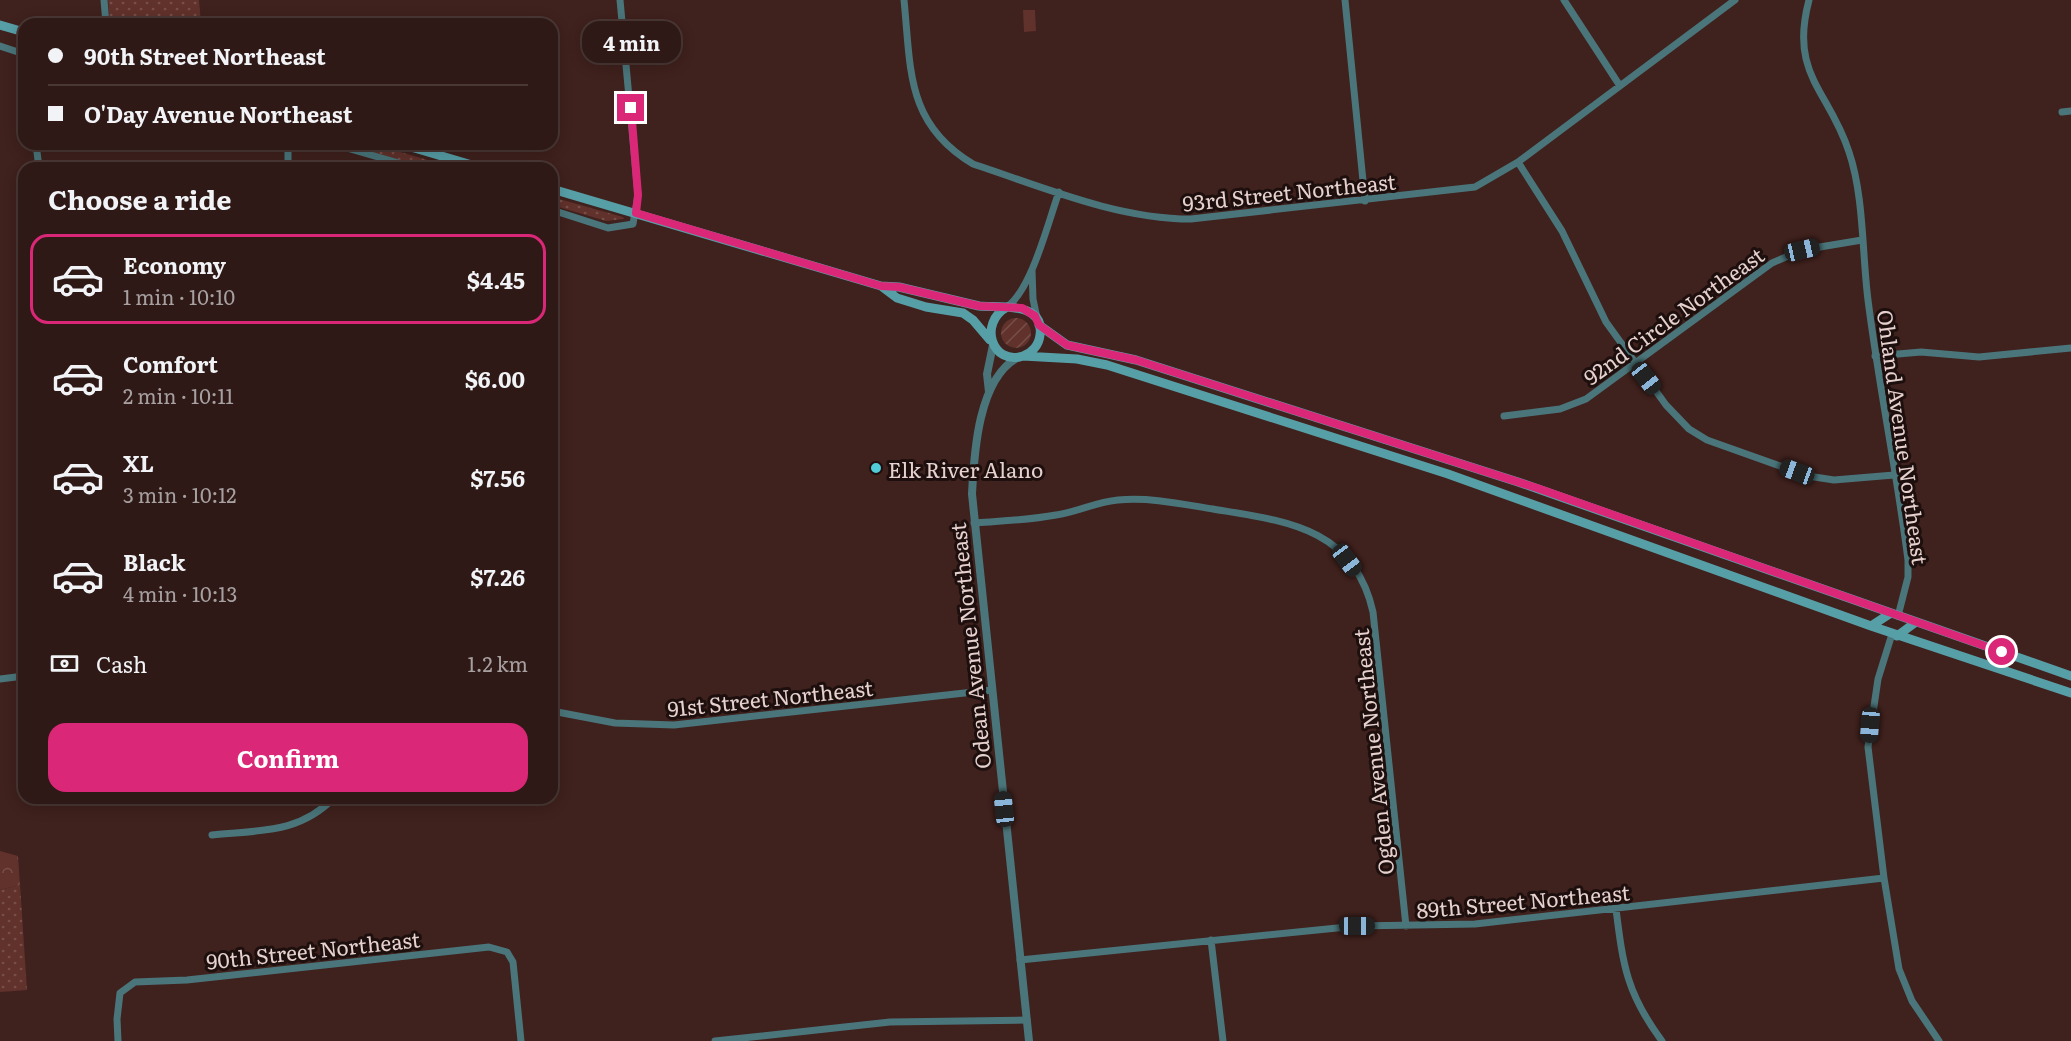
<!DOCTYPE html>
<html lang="en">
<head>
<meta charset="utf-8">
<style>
  :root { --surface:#2f1916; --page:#3b2623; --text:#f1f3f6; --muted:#a7a0a1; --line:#4a3835; --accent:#db2777 }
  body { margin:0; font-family:Literata,serif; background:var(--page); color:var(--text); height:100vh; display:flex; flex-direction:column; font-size:22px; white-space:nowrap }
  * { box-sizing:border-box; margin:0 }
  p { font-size:20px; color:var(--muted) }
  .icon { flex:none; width:33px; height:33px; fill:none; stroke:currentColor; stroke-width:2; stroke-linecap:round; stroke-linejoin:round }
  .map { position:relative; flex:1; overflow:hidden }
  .side { position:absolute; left:18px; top:162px; width:540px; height:642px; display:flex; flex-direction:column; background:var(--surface); border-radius:18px; box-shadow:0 3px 15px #0003,0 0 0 2px var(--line) }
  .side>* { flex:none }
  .banner { position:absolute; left:18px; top:18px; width:540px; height:132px; border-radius:18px; box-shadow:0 3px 15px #0003,0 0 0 2px var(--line); display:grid; align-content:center; height:132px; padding:0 30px; background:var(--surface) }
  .end { position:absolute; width:27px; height:27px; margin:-14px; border:8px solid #db2777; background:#fff; box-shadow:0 0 0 3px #fff }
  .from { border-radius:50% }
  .bubble { position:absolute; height:42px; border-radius:18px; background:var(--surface); box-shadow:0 3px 15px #0003,0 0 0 2px var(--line); font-size:20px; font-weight:700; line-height:42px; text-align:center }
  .car { position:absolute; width:18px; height:36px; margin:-18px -9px; border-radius:8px; box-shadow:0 0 4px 2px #0007; background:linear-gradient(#222 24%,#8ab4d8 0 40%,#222 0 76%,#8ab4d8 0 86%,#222 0) }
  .banner b { display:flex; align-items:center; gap:21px; height:57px; font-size:22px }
  .banner b+b { border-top:2px solid var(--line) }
  .banner i { width:15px; height:15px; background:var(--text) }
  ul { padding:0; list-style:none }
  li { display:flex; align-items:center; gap:18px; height:90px; margin:0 12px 9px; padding:0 18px; border:3px solid transparent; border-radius:18px }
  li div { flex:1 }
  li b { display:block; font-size:22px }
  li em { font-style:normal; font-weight:700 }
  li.selected { border-color:var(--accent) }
  li>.icon { width:54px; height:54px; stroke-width:1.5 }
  h2 { padding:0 30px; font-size:27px; line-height:72px }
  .pay { display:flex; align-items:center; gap:15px; height:66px; padding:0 30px; font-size:22px }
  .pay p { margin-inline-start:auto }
  .primary-button { display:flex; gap:12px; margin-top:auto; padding:12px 30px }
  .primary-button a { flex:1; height:69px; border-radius:18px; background:var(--accent); color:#fff; font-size:24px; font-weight:700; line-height:69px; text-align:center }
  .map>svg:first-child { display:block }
  .grass { fill:url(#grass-dots) }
  .forest { fill:url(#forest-crowns) }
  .garden { fill:url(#garden-furrows) }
  .pitch { fill:#61312b }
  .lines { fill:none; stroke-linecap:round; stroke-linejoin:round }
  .minor { stroke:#4a757a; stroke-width:7 }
  .tertiary { stroke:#4a757a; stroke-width:8 }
  .secondary { stroke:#579fa7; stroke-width:9 }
  .route { stroke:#db2777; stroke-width:8 }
  .poi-dot { fill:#52cbd8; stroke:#1c0f0d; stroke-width:2 }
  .labels { text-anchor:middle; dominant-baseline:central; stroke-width:6; stroke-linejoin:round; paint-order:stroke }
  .street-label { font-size:21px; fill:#e6d1ce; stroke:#1c0f0d }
  .poi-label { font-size:21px; fill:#e6d1ce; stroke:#1c0f0d; text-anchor:start }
</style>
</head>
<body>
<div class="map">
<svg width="2071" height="1041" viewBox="0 0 2071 1041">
  <defs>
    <pattern id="grass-dots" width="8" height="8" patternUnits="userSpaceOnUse" patternTransform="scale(1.5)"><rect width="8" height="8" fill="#61312b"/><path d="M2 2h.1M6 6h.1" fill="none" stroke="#784e49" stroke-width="1.8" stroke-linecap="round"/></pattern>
    <pattern id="forest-crowns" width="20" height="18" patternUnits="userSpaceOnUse" patternTransform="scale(1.5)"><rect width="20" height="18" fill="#61312b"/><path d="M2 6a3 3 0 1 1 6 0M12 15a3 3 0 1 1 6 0" fill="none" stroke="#784e49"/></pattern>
    <pattern id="garden-furrows" width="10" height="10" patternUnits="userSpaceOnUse" patternTransform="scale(1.5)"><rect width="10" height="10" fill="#61312b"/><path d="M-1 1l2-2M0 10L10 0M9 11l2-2" fill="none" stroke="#784e49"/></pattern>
  </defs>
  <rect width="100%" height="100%" fill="#3f211d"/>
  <path class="grass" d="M108,0H199L201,24H110Z
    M343,144H373L455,168H428Z
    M552,197L623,217L624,219L606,221L552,205Z
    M20,885L27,990L0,992V890Z"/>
  <path class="forest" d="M0,851L18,856L20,885L0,890Z"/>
  <path class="garden" d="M1001 333a15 15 0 1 1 30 0a15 15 0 1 1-30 0Z"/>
  <path class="pitch" d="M1023,10H1035L1036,31L1024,32Z"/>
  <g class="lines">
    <path class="minor" d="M104,0L106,24
      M904,0C911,70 906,124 973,164C1043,187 1117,219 1191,219L1475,187L1518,162L1735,0
      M1345,0L1365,201
      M1564,0L1620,86
      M1809,0C1789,75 1829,90 1849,152C1864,196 1862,253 1868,300C1879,387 1897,473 1908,560V577L1898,616
      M0,46L24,54
      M2062,112L2071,111
      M36,144L39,168
      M333,144L416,168
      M1518,162L1562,231L1606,322L1666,405L1689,429L1707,440L1808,476L1834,480L1894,475
      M288,168V144
      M552,210L608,228L633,224L638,195L620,0
      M1032,270L1033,299L1037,318
      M1007,307C1032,289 1048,222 1059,192
      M1875,356L1921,352L1979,357L2071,348
      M1504,416L1560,409L1586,399L1772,263L1802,250L1862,240
      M974,523C1002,521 1029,520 1056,515C1077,512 1096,502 1118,500C1150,497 1182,504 1213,509C1285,521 1354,527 1373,612L1406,926
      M1892,634L1878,679L1868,747L1884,878L1899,969L1912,1001L1939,1041
      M0,679L24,676
      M552,711L615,723L674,725L992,690
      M212,835C260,830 298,834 334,798
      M1616,909C1623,966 1627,994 1662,1041
      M1211,940L1223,1041
      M1020,960L1357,926L1475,924L1884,878
      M118,1041L117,1019L120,993L135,982L187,980L489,947L507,952L513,962L521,1041
      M715,1041L890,1022L1027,1020"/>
    <path class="tertiary" d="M1019,357C978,377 974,454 972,494L1029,1041
      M989,392L987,374L993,345"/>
    <path class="secondary" d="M0,25L24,32
      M401,144L482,168
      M552,189L881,286L899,287L979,306C1000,308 1045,301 1040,335C1039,345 1032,353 1023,356C992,366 978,323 1007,307
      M881,286L897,298L926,307L963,313L973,320L990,340
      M1039,325L1067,345L1136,360L1518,482L2071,676
      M1023,356L1077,359L1107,365L1448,474L1871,626L2071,693
      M1871,626L1891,613
      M1897,636L1916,622"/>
  </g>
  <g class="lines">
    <path class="route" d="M631,108L638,195L636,213L881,286L899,287L979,306L1022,308L1035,316L1039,325L1067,345L1136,360L1537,488L2002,652"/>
  </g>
  <circle class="poi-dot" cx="876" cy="468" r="6"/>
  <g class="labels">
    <g class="street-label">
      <text transform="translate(1289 191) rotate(-6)">93rd Street Northeast</text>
      <text transform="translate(1673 315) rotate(-36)">92nd Circle Northeast</text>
      <text transform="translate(1904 437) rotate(82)">Ohland Avenue Northeast</text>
      <text transform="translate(969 646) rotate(-96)">Odean Avenue Northeast</text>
      <text transform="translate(770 697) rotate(-6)">91st Street Northeast</text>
      <text transform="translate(1372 752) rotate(-96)">Ogden Avenue Northeast</text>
      <text transform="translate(1523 900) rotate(-5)">89th Street Northeast</text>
      <text transform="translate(313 949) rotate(-6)">90th Street Northeast</text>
    </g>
    <g class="poi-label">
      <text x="888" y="468">Elk River Alano</text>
    </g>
  </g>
</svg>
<i class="end from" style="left:2002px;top:652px"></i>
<i class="end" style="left:631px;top:108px"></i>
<div class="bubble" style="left:582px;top:21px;width:99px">4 min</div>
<i class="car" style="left:1802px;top:250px;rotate:77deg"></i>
<i class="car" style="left:1646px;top:378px;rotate:142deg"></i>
<i class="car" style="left:1797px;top:472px;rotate:290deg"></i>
<i class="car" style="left:1347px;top:560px;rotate:143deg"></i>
<i class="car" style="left:1870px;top:725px;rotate:185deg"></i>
<i class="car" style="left:1004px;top:809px;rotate:354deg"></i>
<i class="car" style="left:1357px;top:926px;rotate:90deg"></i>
<div class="banner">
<b><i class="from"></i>90th Street Northeast</b>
<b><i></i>O'Day Avenue Northeast</b>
</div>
<section class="side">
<h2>Choose a ride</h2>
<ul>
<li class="selected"><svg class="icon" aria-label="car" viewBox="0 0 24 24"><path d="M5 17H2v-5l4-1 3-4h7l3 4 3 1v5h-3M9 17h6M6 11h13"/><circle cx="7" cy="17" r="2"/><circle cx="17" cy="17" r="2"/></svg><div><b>Economy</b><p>1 min · 10:10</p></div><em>$4.45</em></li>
<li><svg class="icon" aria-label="car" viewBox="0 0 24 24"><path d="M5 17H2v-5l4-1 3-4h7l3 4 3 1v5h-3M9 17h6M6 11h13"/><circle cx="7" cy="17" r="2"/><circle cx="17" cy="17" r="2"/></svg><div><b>Comfort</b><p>2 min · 10:11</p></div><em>$6.00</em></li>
<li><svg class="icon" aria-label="car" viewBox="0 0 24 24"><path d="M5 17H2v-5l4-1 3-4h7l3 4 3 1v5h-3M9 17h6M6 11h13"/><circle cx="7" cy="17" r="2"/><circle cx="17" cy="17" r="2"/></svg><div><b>XL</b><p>3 min · 10:12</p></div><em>$7.56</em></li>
<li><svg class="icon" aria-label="car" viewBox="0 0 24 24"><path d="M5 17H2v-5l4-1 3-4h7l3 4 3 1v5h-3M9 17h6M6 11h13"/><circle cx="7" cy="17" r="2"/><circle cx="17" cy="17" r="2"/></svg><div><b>Black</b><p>4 min · 10:13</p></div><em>$7.26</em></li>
</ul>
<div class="pay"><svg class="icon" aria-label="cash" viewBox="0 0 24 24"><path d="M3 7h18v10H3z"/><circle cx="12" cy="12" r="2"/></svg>Cash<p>1.2 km</p></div>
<div class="primary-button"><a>Confirm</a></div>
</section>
</div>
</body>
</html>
